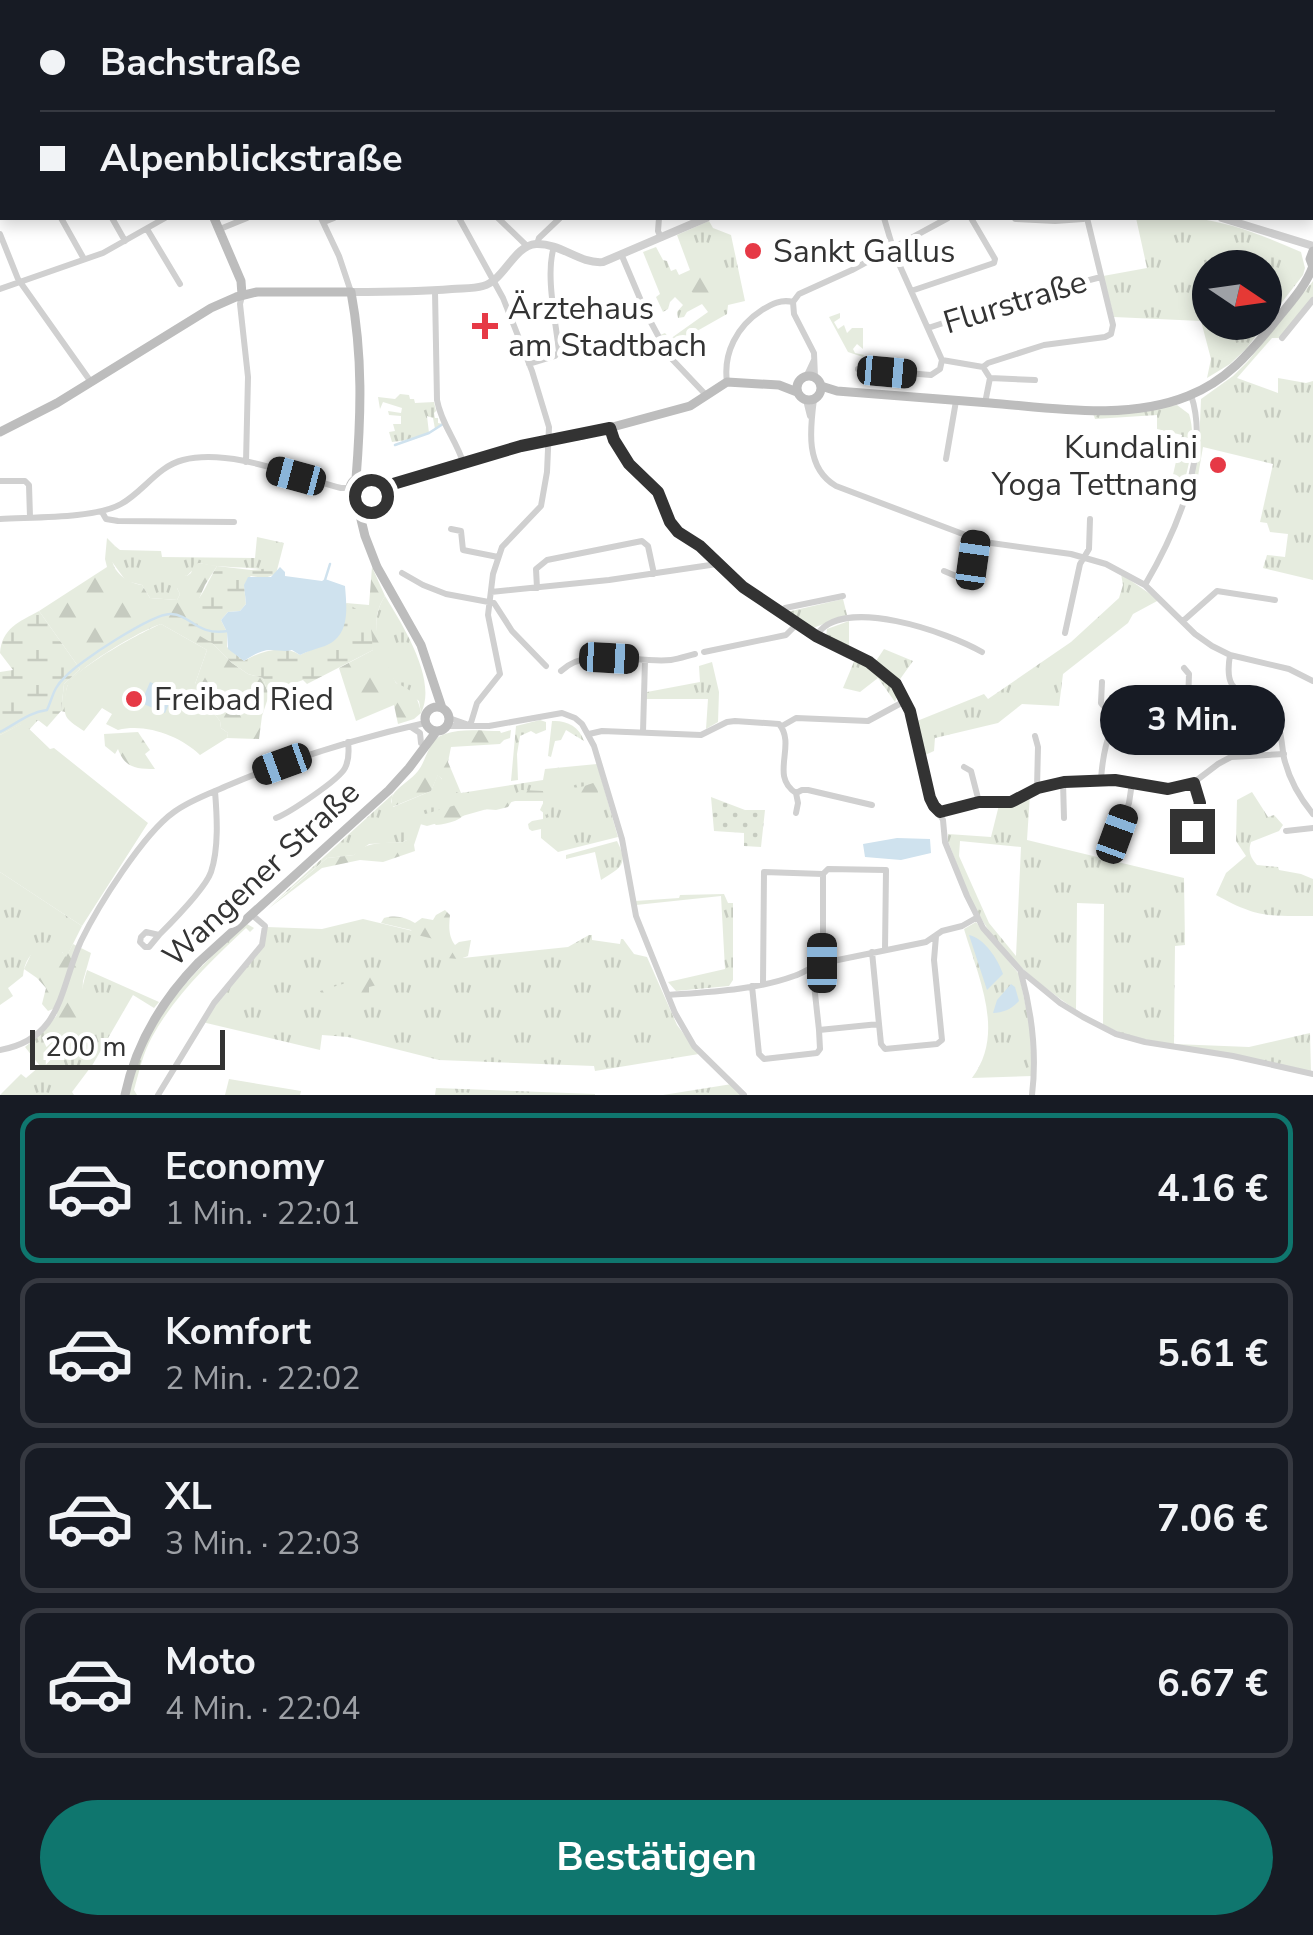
<!DOCTYPE html>
<html lang="de">
<head>
<meta charset="utf-8">
<style>
  :root { --surface:#171b24; --page:#20242c; --text:#f1f3f6; --muted:#9ea1a6; --line:#363941; --accent:#0f766e }
  body { margin:0; font-family:"Nunito Sans",sans-serif; background:var(--page); color:var(--text); height:100vh; display:flex; flex-direction:column; font-size:38px; white-space:nowrap }
  * { box-sizing:border-box; margin:0 }
  p { font-size:32px; color:var(--muted) }
  .icon { flex:none; width:55px; height:55px; fill:none; stroke:currentColor; stroke-width:2; stroke-linecap:round; stroke-linejoin:round }
  .map { position:relative; height:1095px; overflow:hidden }
  .sheet { display:flex; flex-direction:column; background:var(--surface); flex:1 }
  .sheet>* { flex:none }
  .banner { position:absolute; left:0px; top:0px; width:1315px; height:220px; box-shadow:0 5px 15px #0003; display:grid; align-content:center; height:220px; padding:0 40px; background:var(--surface) }
  .needle { width:65px; rotate:103deg }
  .fabs { position:absolute; left:1192px; top:250px; display:grid; gap:20px }
  .fabs a { display:grid; place-items:center; width:90px; height:90px; border-radius:50%; background:var(--surface); box-shadow:0 5px 15px #0003; font-size:50px }
  .scale { position:absolute; left:30px; bottom:25px; width:195px; box-sizing:border-box; padding-left:10px; border:5px solid #333; border-top:0; font-size:28px; line-height:35px; white-space:nowrap; color:#333; -webkit-text-stroke:8px #fff; paint-order:stroke }
  .end { position:absolute; width:45px; height:45px; margin:-22px; border:12px solid #333; background:#fff; box-shadow:0 0 0 5px #fff }
  .from { border-radius:50% }
  .bubble { position:absolute; height:70px; border-radius:35px; background:var(--surface); box-shadow:0 5px 15px #0003; font-size:32px; font-weight:700; line-height:70px; text-align:center }
  .car { position:absolute; width:30px; height:60px; margin:-30px -15px; border-radius:12px; box-shadow:0 0 8px 2px #0007; background:linear-gradient(#222 24%,#8ab4d8 0 40%,#222 0 76%,#8ab4d8 0 86%,#222 0) }
  .banner b { display:flex; align-items:center; gap:35px; height:95px; font-size:38px }
  .banner b+b { border-top:2px solid var(--line) }
  .banner i { width:25px; height:25px; background:var(--text) }
  ul { padding:18px 0 0; list-style:none }
  li { display:flex; align-items:center; gap:30px; height:150px; margin:0 20px 15px; padding:0 20px; border:5px solid var(--line); border-radius:20px }
  li div { flex:1 }
  li b { display:block; font-size:38px }
  li em { font-style:normal; font-weight:700 }
  li.on { border-color:var(--accent) }
  li>.icon { width:90px; height:90px; stroke-width:1.5 }
  .primary-button { display:flex; gap:20px; margin-top:auto; padding:20px 40px }
  .primary-button a { flex:1; height:115px; border-radius:60px; background:var(--accent); color:#fff; font-size:40px; font-weight:700; line-height:115px; text-align:center }
  .map>svg:first-child { display:block }
  .grass { fill:url(#grass-tufts); fill-rule:evenodd }
  .forest { fill:url(#forest-firs) }
  .wetland { fill:url(#wetland-marsh) }
  .park { fill:url(#park-dots) }
  .pitch { fill:#e6ecdf }
  .water { fill:#cfe2ee }
  .lines { fill:none; stroke-linecap:round; stroke-linejoin:round }
  .stream { stroke:#cfe2ee; stroke-width:2.5 }
  .minor { stroke:#d0d0d0; stroke-width:6 }
  .tertiary { stroke:#d0d0d0; stroke-width:8 }
  .secondary { stroke:#bdbdbd; stroke-width:9 }
  .route { stroke:#333; stroke-width:12 }
  .poi-dot { fill:#e63946; stroke:#fff; stroke-width:4 }
  .labels { text-anchor:middle; dominant-baseline:central; stroke-width:10; stroke-linejoin:round; paint-order:stroke }
  .poi-label { font-size:32px; fill:#333; stroke:#fff; text-anchor:start }
  .street-label { font-size:32px; fill:#333; stroke:#fff }
</style>
</head>
<body>
<div class="map">
<svg width="1313" height="1095" viewBox="0 0 1313 1095">
  <defs>
    <pattern id="grass-tufts" width="24" height="20" patternUnits="userSpaceOnUse" patternTransform="scale(2.5)"><rect width="24" height="20" fill="#e6ecdf"/><path d="M3 7l-1-3M5 7V3M7 7l1-3M15 17l-1-3M17 17v-4M19 17l1-3" fill="none" stroke="#c6cbc0"/></pattern>
    <pattern id="forest-firs" width="22" height="20" patternUnits="userSpaceOnUse" patternTransform="scale(2.5)"><rect width="22" height="20" fill="#e6ecdf"/><path d="M5 1l3.5 6h-7zM16 11l3.5 6h-7z" fill="#c6cbc0"/></pattern>
    <pattern id="wetland-marsh" width="20" height="14" patternUnits="userSpaceOnUse" patternTransform="scale(2.5)"><rect width="20" height="14" fill="#e6ecdf"/><path d="M1 5h8M5 5V1M11 12h8M15 12V8" fill="none" stroke="#c6cbc0"/></pattern>
    <pattern id="park-dots" width="8" height="8" patternUnits="userSpaceOnUse" patternTransform="scale(2.5)"><rect width="8" height="8" fill="#e6ecdf"/><path d="M2 2h.1M6 6h.1" fill="none" stroke="#c6cbc0" stroke-width="1.8" stroke-linecap="round"/></pattern>
  </defs>
  <rect width="100%" height="100%" fill="#fff"/>
  <path class="grass" d="M1136,218C1155,218 1174,216 1193,218C1230,222 1267,237 1301,252L1305,268L1303,275L1246,349L1230,364L1207,378L1211,359L1201,321L1114,317L1103,276L1147,268ZM1210,268H1265V322H1210Z
    M709,221L713,228L731,235L745,301L728,305L727,314L667,348L660,335L665,333L670,339L708,312L702,304L687,312L684,317L678,318L677,312L683,305L675,297L670,302L668,309L663,312L656,297L660,294L643,252L656,247L663,260L667,261L671,271L676,269L679,275L690,270L677,235Z
    M1313,281V297L1281,338H1272L1237,378L1278,393V378L1306,383L1313,381V580L1263,568L1267,555L1285,557L1288,534L1270,532L1267,523L1260,522L1273,464L1203,447L1197,482L1193,480L1199,445L1201,399L1233,376L1248,361Z
    M840,313V318L834,322L838,329L844,325L847,333L852,328H863V349L857,344L853,349L855,353L864,355L863,357L848,352L829,317Z
    M400,394L409,395L410,399H414L415,403L434,402L436,411L434,413L435,418H438V423L443,424L435,429L433,418L427,416L429,433L415,439L392,442L389,432L395,431L393,424H401V416L389,415L388,411L401,413L402,408L383,402L380,409L378,397L395,399Z
    M1177,405L1189,414C1197,439 1188,467 1182,491L1170,488L1182,435L1157,429V415L1095,419L1093,413L1127,412Z
    M257,537L284,543L276,574C257,564 223,570 199,563L187,576L181,575L177,588L180,594L177,600L150,598L142,585L126,581L110,559L112,549L115,546L120,550L161,551L162,557L255,558Z
    M1121,574L1159,600L1133,614L1128,623L1063,674L1059,706L1022,704L998,723L935,738L934,751L923,756L917,721L984,694L988,699L1071,642L1119,598L1123,585Z
    M385,596C402,624 438,680 421,713L419,701C411,695 400,688 394,680C379,657 368,620 385,596Z
    M843,599L847,615L813,628L787,612Z
    M849,621V648L826,637L827,629Z
    M884,649L913,661L898,682L876,661Z
    M856,657C866,663 896,682 897,693C898,697 896,699 895,702L878,678L860,692L843,688Z
    M712,662L719,692L718,722L706,729L708,699H646L647,692L700,682L699,666Z
    M540,720L546,722V730L536,734L531,731L520,736L517,754L518,780L511,781L516,726Z
    M552,721C566,720 579,726 584,741L566,730L561,740L555,741L551,757L548,756Z
    M597,764L618,837L558,852L541,838V829L532,831L529,829L528,824L532,821L543,819V801H515L427,826L420,824L407,834V840L403,842L369,844L354,855L327,858L269,907L393,794L391,801L393,807L431,791L438,774L449,789L461,793L543,780L545,769Z
    M1252,792L1268,817L1274,815L1283,825L1279,831L1251,842C1248,851 1250,857 1257,865L1278,867L1279,870L1301,874L1313,879V916C1267,916 1258,918 1216,895L1226,873L1246,856L1236,841L1237,800Z
    M1030,794L1027,840L1184,878L1185,945L1175,946L1174,1044L1249,1047L1310,1033L1311,1072L1128,1036L1103,1025L1104,904L1077,903L1076,1010C1039,985 1002,955 979,915C966,893 958,866 948,841V834L991,837L999,805H1007ZM960,841L1021,847L1016,956L989,923L959,856Z
    M617,841C629,865 621,867 601,880L595,852L566,859V855Z
    M0,872L82,926L66,958L62,952L44,945C31,951 24,962 23,976L8,988L13,996L0,1005Z
    M724,894L728,903H733V980L729,986L676,991L668,982L725,969L721,896L636,905L635,901L679,898L680,895Z
    M363,919L438,937L463,958L568,947L589,935H592V940L620,944L621,939H623L634,954L647,957L677,1025L699,1054L595,1071L594,1066L439,1060L348,1037L322,1035L320,1050L202,1022L262,945L267,927L322,929Z
    M976,922L1019,974L1030,1027L1032,1076L972,1078C1006,1033 978,977 964,929Z
    M247,924L254,928L250,932L246,928C212,960 175,995 152,1037C143,1053 139,1072 134,1090L137,1095H129C148,1014 188,977 247,924Z
    M87,970L159,1002L154,1008L133,995L93,1064L72,1092L74,1095H0L21,1074L26,1078L40,1066L25,1047L43,1032L58,1014L54,1034L59,1037C80,1017 79,996 87,970Z
    M732,1084L741,1095H663Z
    M436,1088L595,1094V1095H435Z"/>
  <path class="forest" d="M694,272C711,281 707,279 723,272L727,273L729,283L725,286H719L718,289L717,312L712,313L700,296L684,305L682,299L693,293L682,284L685,274Z
    M107,538L115,546C105,565 122,582 142,585L150,598L177,600L180,594L177,588L167,584L162,576L170,569L187,576L191,573L194,564L199,563L217,566L205,585L198,601L212,643L232,663L248,674L263,678L267,690L270,692L262,716L259,739L227,738L228,733L221,728L220,721L195,689V684L207,650L161,624C141,630 74,669 67,687C65,694 66,704 65,712L61,711L64,684L80,669L39,611L107,567L105,559Z
    M372,567L385,596C366,624 383,656 396,683C412,690 418,695 421,713L414,719L398,724L394,705L356,721L339,668L373,650L360,613L346,603L369,605Z
    M511,730L510,738L504,740L500,744L451,747L448,762L461,793L441,789L442,779L438,775L431,791L392,807C392,799 390,799 395,792C402,784 412,779 418,771C428,758 428,739 445,734C461,728 483,731 500,731L501,733Z
    M138,732L150,750L145,754L155,769C136,769 125,768 118,749L115,754L105,746L104,734Z
    M597,782L598,793L578,797L572,794L566,802H557L552,805L551,811L546,815L540,810C552,783 556,790 580,787C586,786 592,783 597,782Z
    M521,790L543,791L545,799L523,800L514,798L508,807L496,810L470,808C463,820 449,824 436,825L431,821L421,824L414,845L415,851L383,862L360,860L322,868L268,909L327,858L354,855C365,841 385,843 403,842L407,840V826L415,817L466,802L487,799L493,793L504,792L513,796Z
    M445,910L450,915C449,925 448,936 455,945L459,942L471,940L468,956C460,960 451,959 443,957L438,940L413,934L411,930L381,923L384,918C396,915 405,917 415,923L422,918L433,920L436,915Z
    M58,936L63,939L62,952L66,957L73,944L91,953L83,981L81,1019L78,1026H71L59,1037L51,1029L57,1014L53,1009L48,1011L42,1004L46,988L37,978L24,969L33,950Z
    M367,972L377,973L381,978L377,985L369,987V993L366,997L352,998L351,1001L322,995L320,991L349,982L352,975Z"/>
  <path class="wetland" d="M217,566L251,570L272,568L276,574L265,578L251,576C242,583 245,593 246,604L240,611L228,612L221,620L227,632V647L244,661C260,651 284,644 300,655C332,640 342,642 346,603L370,617L373,650L307,684L303,680L270,692L267,690L263,678L248,674L232,663L212,643L188,629L192,605C202,599 210,577 217,566Z
    M39,611L80,669L64,684L61,711L47,727L38,720L29,730L22,724L0,735V672L13,670L0,653C2,628 19,622 39,611Z"/>
  <path class="park" d="M711,797L745,810H765L761,847L744,846V833L714,831Z"/>
  <path class="pitch" d="M161,624L207,650L195,684V689L220,721L221,728L228,733L227,738L200,755C180,736 146,723 118,730L106,724L112,714L102,708L84,731C78,727 69,722 66,716C63,709 65,691 68,684C78,667 141,632 161,624Z
    M23,723L50,749L54,748L148,823L82,926L0,872V735Z
    M229,1079L301,1091L300,1095H225Z"/>
  <path class="water" d="M280,567L285,572V576L322,581L325,579L345,586C347,610 350,636 325,646C316,649 308,651 300,655L292,650C285,652 279,650 271,650C260,650 252,656 244,661L228,649L227,632L221,620L228,612L240,611L246,604L244,585L248,577H271Z
    M150,682L174,693L165,713L141,703Z
    M897,838L930,839L931,853L901,860L865,857L863,844Z
    M969,935C984,938 998,959 1003,974L987,990Z
    M1011,984L1015,987L1019,1001C1012,1009 1003,1013 993,1013L997,1000Z"/>
  <g class="lines">
    <path class="stream" d="M395,445L429,433L443,424
      M325,580L330,564
      M0,732C16,724 29,712 47,710C53,697 53,688 65,677C78,662 153,613 171,614C192,615 196,636 228,631"/>
    <path class="minor" d="M338,0L339,2
      M482,0L484,2
      M555,0L557,2
      M628,0L629,2
      M692,0L693,2
      M826,0L827,2
      M1157,0L1158,2
      M1295,0L1301,2
      M411,2L417,0
      M1312,5H1313
      M0,77L2,82
      M0,148L2,147
      M61,218L84,259
      M112,218L125,241
      M321,218L339,256L351,292
      M459,218L503,298L532,371L549,427L547,472L541,506L502,547L493,574L488,615L500,674L477,703L470,726
      M498,218L527,246
      M659,218L658,231L661,238
      M884,218L895,255L942,360
      M324,222L334,218
      M147,229L180,284
      M220,229L247,218
      M0,234L18,279L91,382
      M537,244L539,238L560,218
      M622,256L647,315L669,356L706,395
      M0,289L103,253L165,218
      M435,291L437,400C441,423 456,440 463,462
      M911,291L994,263L995,259L971,218
      M242,296L240,304L248,377L246,462
      M793,302L794,314L814,353L815,377
      M555,315L583,311
      M928,328L1017,299L1101,277
      M1282,338L1313,300
      M942,360L983,367L990,378L985,403
      M529,364L555,356L559,352C556,322 545,274 554,247
      M983,367L988,363L1044,345L1105,337L1111,334L1113,325L1087,218
      M858,369L931,375L940,369L942,360
      M807,375L814,360
      M990,378L1035,380
      M727,382C723,353 737,326 762,310C772,304 781,299 793,302L799,294L852,270L948,218
      M814,399C810,429 805,468 836,486L984,542L1071,554L1106,564L1145,585L1195,634L1212,646L1230,655L1289,669L1313,681
      M806,400L810,416
      M610,429L614,440L629,465L657,492L670,523L678,533L700,545L743,587L816,636L869,662L896,684L910,711L930,798L943,820L945,842L967,896L983,928L1021,971L1060,1003L1083,1017L1116,1034L1145,1042L1233,1056L1313,1074
      M946,459L956,401
      M1,481H25L29,485L30,517
      M102,512L106,519L118,521L234,522
      M0,519C33,517 94,519 121,504C143,492 158,466 183,460C230,448 295,476 341,488H350
      M451,529L461,531L463,550L498,557
      M944,571L956,576L966,574L973,560L976,539
      M402,573L423,585L446,594L494,603L512,631L546,666
      M1145,585C1175,534 1211,454 1191,395
      M537,588L536,569L547,560L642,541L648,546L654,574
      M491,592L609,580L717,564
      M782,613L785,608L843,596
      M1183,621L1217,591L1275,600
      M1065,633L1080,564L1089,549L1090,519
      M816,636C842,594 949,633 982,652
      M704,652L786,635L797,624
      M1230,655C1222,702 1249,686 1271,712C1282,726 1281,742 1284,758C1289,779 1299,797 1313,814
      M1184,668L1189,674L1188,703
      M561,671C588,645 637,664 671,660C679,659 687,656 695,654
      M1102,682L1101,703L1116,721
      M449,718L469,725
      M447,726H489L562,713L575,718L582,724L594,746L622,839L636,916L675,1013L694,1046L744,1095
      M782,726L796,718L868,721L905,701
      M411,727L420,733L421,743
      M643,732L645,660
      M589,734L602,731L701,735L727,722L735,721L779,724C797,745 769,776 796,793L798,803L796,813
      M1035,736L1038,747L1037,788
      M964,767L971,771L979,802
      M1101,779C1110,657 1174,732 1233,688
      M1063,782L1064,818
      M796,793L802,790H808L872,805
      M940,812L979,802H1011L1037,788L1063,782L1115,780L1157,788L1183,787L1193,783L1218,764L1231,757L1284,754
      M276,818C289,813 339,780 345,768C349,760 349,750 348,742
      M1286,831L1313,828
      M1117,834L1129,803L1132,783
      M1192,835C1192,809 1205,812 1193,783
      M159,935L149,947H145L140,942L141,937L146,932L159,935C172,922 205,889 211,872C219,848 217,816 215,791
      M872,952L879,1024
      M823,963V874L828,869L886,870L885,950
      M812,966L819,1030
      M1021,973C1032,1013 1037,1054 1032,1095
      M763,983L764,872L823,874
      M752,986L759,1054L764,1059L817,1053L820,1049L819,1030L879,1024L881,1044L885,1049L937,1044L942,1040L934,960L936,936
      M668,995C708,992 756,990 794,976C804,973 812,966 823,963L926,942L942,931L962,926L976,918
      M0,1050C63,1039 60,987 81,941C98,906 143,834 174,812C190,800 211,793 229,785C293,758 358,738 425,723
      M158,1095L214,1003L262,945L265,926L251,914"/>
    <path class="tertiary" d="M919,2L920,0
      M1016,218L1055,220L1083,218
      M1222,218L1313,246
      M351,292C385,292 418,292 452,289C462,288 473,289 483,286C505,280 513,246 536,244C561,243 579,264 603,262L706,218"/>
    <path class="secondary" d="M280,0L282,2
      M214,218L241,281L242,295
      M1313,251L1310,259L1313,267
      M797 388a12 12 0 1 1 24 0a12 12 0 1 1-24 0Z
      M821,386L837,391C888,395 939,399 990,403C1053,408 1126,421 1188,396C1226,381 1249,354 1274,323C1288,305 1305,288 1313,266
      M0,432L57,403L211,308L236,297L257,292H351C363,356 361,416 356,479
      M350 489a11 11 0 1 1 22 0a11 11 0 1 1-22 0Z
      M372,486L392,484L504,451L536,442L583,435L690,406L727,382L779,385L797,392
      M356,499L365,536L377,567L421,645L442,708
      M425 719a12 12 0 1 1 24 0a12 12 0 1 1-24 0Z
      M125,1095C136,1043 162,1000 199,962L389,790L409,768L436,732"/>
  </g>
  <g class="lines">
    <path class="route" d="M371,496L384,491L393,484L521,446L610,428L614,440L629,464L658,492L670,522L678,532L700,546L743,587L816,636L869,662L896,684L910,711L930,798L934,806L940,812L979,802H1011L1038,788L1064,782L1115,780L1168,789L1194,783L1200,803L1192,831"/>
  </g>
  <g class="poi-dot">
    <circle cx="753" cy="251" r="10"/>
    <path d="M480 311h10v10h10v10h-10v10h-10v-10h-10v-10h10z"/>
    <circle cx="1218" cy="465" r="10"/>
    <circle cx="134" cy="699" r="10"/>
  </g>
  <g class="labels">
    <g class="poi-label">
      <text x="773" y="251">Sankt Gallus</text>
      <text x="508" y="308">Ärztehaus<tspan x="508" dy="37">am Stadtbach</tspan></text>
      <text x="1198" y="447" text-anchor="end">Kundalini<tspan x="1198" dy="37">Yoga Tettnang</tspan></text>
      <text x="154" y="699">Freibad Ried</text>
    </g>
    <g class="street-label">
      <text transform="translate(1015 302) rotate(-17)">Flurstraße</text>
      <text transform="translate(261 874) rotate(-43)">Wangener Straße</text>
    </g>
  </g>
</svg>
<div class="fabs">
<a><svg class="needle" viewBox="-14 -14 28 28"><path d="M0-13l5 13h-10z" fill="#e53935"/><path d="M0 13l5-13h-10z" fill="#9ea1a6"/></svg></a>
</div>
<div class="scale">200 m</div>
<i class="end from" style="left:371px;top:496px"></i>
<i class="end" style="left:1192px;top:831px"></i>
<div class="bubble" style="left:1100px;top:685px;width:185px">3 Min.</div>
<i class="car" style="left:887px;top:372px;rotate:95deg"></i>
<i class="car" style="left:296px;top:476px;rotate:285deg"></i>
<i class="car" style="left:973px;top:560px;rotate:8deg"></i>
<i class="car" style="left:609px;top:658px;rotate:93deg"></i>
<i class="car" style="left:282px;top:764px;rotate:250deg"></i>
<i class="car" style="left:1117px;top:834px;rotate:20deg"></i>
<i class="car" style="left:822px;top:963px;rotate:0deg"></i>
<div class="banner">
<b><i class="from"></i>Bachstraße</b>
<b><i></i>Alpenblickstraße</b>
</div>
</div>
<section class="sheet">
<ul>
<li class="on"><svg class="icon" aria-label="car" viewBox="0 0 24 24"><path d="M5 17H2v-5l4-1 3-4h7l3 4 3 1v5h-3M9 17h6M6 11h13"/><circle cx="7" cy="17" r="2"/><circle cx="17" cy="17" r="2"/></svg><div><b>Economy</b><p>1 Min. · 22:01</p></div><em>4.16 €</em></li>
<li><svg class="icon" aria-label="car" viewBox="0 0 24 24"><path d="M5 17H2v-5l4-1 3-4h7l3 4 3 1v5h-3M9 17h6M6 11h13"/><circle cx="7" cy="17" r="2"/><circle cx="17" cy="17" r="2"/></svg><div><b>Komfort</b><p>2 Min. · 22:02</p></div><em>5.61 €</em></li>
<li><svg class="icon" aria-label="car" viewBox="0 0 24 24"><path d="M5 17H2v-5l4-1 3-4h7l3 4 3 1v5h-3M9 17h6M6 11h13"/><circle cx="7" cy="17" r="2"/><circle cx="17" cy="17" r="2"/></svg><div><b>XL</b><p>3 Min. · 22:03</p></div><em>7.06 €</em></li>
<li><svg class="icon" aria-label="car" viewBox="0 0 24 24"><path d="M5 17H2v-5l4-1 3-4h7l3 4 3 1v5h-3M9 17h6M6 11h13"/><circle cx="7" cy="17" r="2"/><circle cx="17" cy="17" r="2"/></svg><div><b>Moto</b><p>4 Min. · 22:04</p></div><em>6.67 €</em></li>
</ul>
<div class="primary-button"><a>Bestätigen</a></div>
</section>
</body>
</html>
